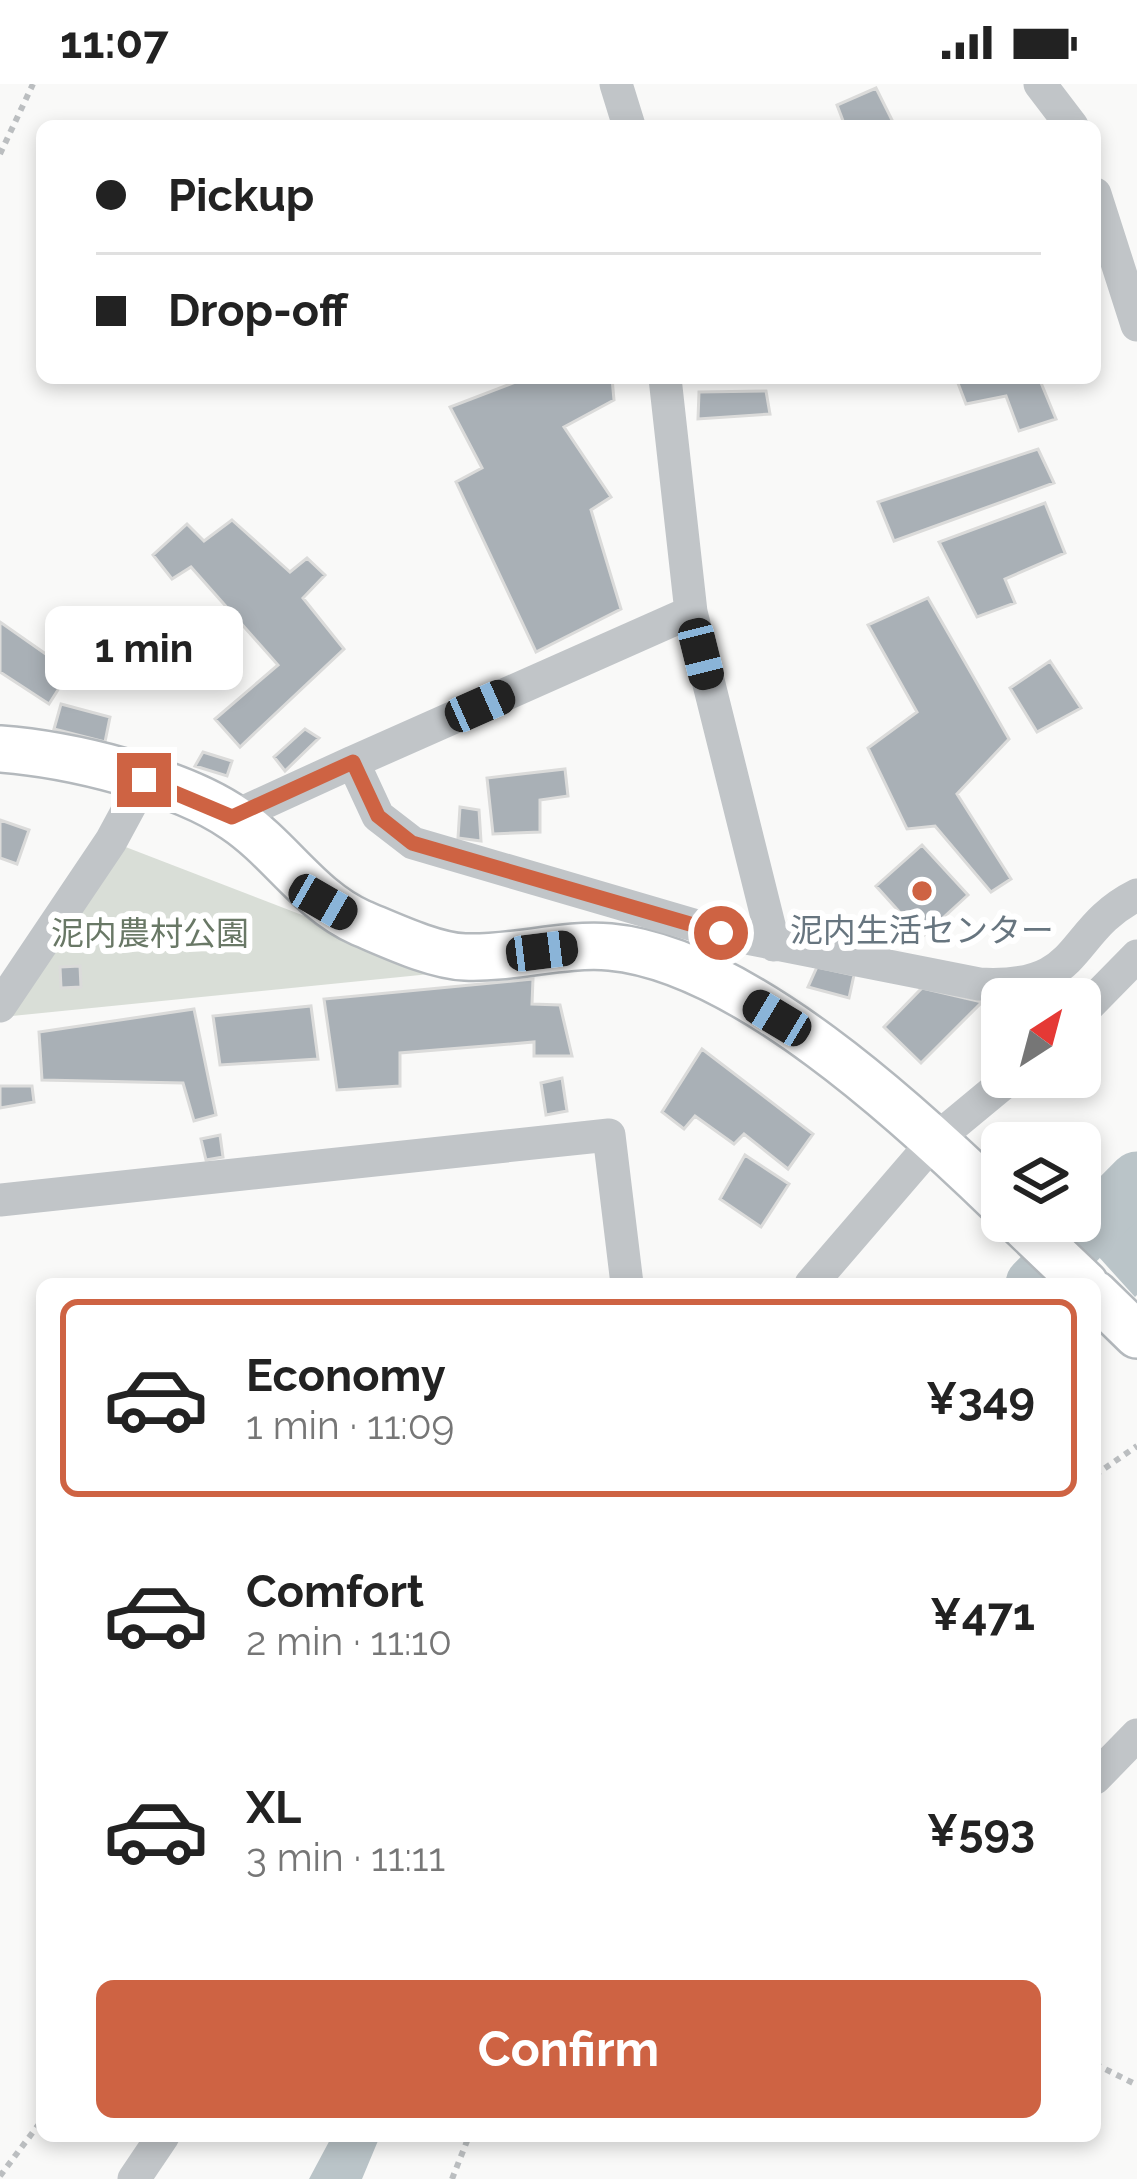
<!DOCTYPE html>
<html lang="en">
<head>
<meta charset="utf-8">
<style>
  :root { --surface:#fff; --page:#f2f2f2; --text:#222; --muted:#767676; --line:#e0e0e0; --accent:#ce6343 }
  body { margin:0; font-family:Raleway,"Noto Sans JP",sans-serif; background:var(--page); color:var(--text); height:100vh; display:flex; flex-direction:column; font-size:45px; white-space:nowrap }
  * { box-sizing:border-box; margin:0 }
  p { font-size:39px; color:var(--muted) }
  .icon { flex:none; width:66px; height:66px; fill:none; stroke:currentColor; stroke-width:2; stroke-linecap:round; stroke-linejoin:round }
  .map { position:relative; flex:1; overflow:hidden }
  .details { position:absolute; left:36px; top:1194px; width:1065px; height:864px; display:flex; flex-direction:column; background:var(--surface); border-radius:18px; box-shadow:0 6px 18px #0003 }
  .details>* { flex:none }
  .top-card { position:absolute; left:36px; top:36px; width:1065px; height:264px; border-radius:18px; box-shadow:0 6px 18px #0003; display:grid; align-content:center; height:264px; padding:0 60px; background:var(--surface) }
  .needle { width:78px; rotate:36deg }
  .tools { position:absolute; left:981px; top:894px; display:grid; gap:24px }
  .tools a { display:grid; place-items:center; width:120px; height:120px; border-radius:18px; background:var(--surface); box-shadow:0 6px 18px #0003; font-size:60px }
  .end { position:absolute; width:54px; height:54px; margin:-27px; border:15px solid #ce6343; background:#fff; box-shadow:0 0 0 6px #fff }
  .from { border-radius:50% }
  .bubble { position:absolute; height:84px; border-radius:18px; background:var(--surface); box-shadow:0 6px 18px #0003; font-size:39px; font-weight:700; line-height:84px; text-align:center }
  .car { position:absolute; width:36px; height:72px; margin:-36px -18px; border-radius:15px; box-shadow:0 0 9px 3px #0007; background:linear-gradient(#222 24%,#8ab4d8 0 40%,#222 0 76%,#8ab4d8 0 86%,#222 0) }
  .top-card b { display:flex; align-items:center; gap:42px; height:114px; font-size:45px }
  .top-card b+b { border-top:3px solid var(--line) }
  .top-card i { width:30px; height:30px; background:var(--text) }
  ul { padding:21px 0 0; list-style:none }
  li { display:flex; align-items:center; gap:36px; height:198px; margin:0 24px 18px; padding:0 36px; border:6px solid transparent; border-radius:18px }
  li div { flex:1 }
  li b { display:block; font-size:45px }
  li em { font-style:normal; font-weight:700 }
  li.current { border-color:var(--accent) }
  li>.icon { width:108px; height:108px; stroke-width:1.5 }
  .primary-button { display:flex; gap:24px; margin-top:auto; padding:24px 60px }
  .primary-button a { flex:1; height:138px; border-radius:18px; background:var(--accent); color:#fff; font-size:48px; font-weight:700; line-height:138px; text-align:center }
  .status { display:flex; justify-content:space-between; align-items:center; height:84px; padding:0 60px; background:var(--surface); direction:ltr }
  .status svg { height:33px; fill:currentColor }
  .map>svg:first-child { display:block }
  .green { fill:#d9ded7 }
  .water { fill:#bac4c8 }
  .lines { fill:none; stroke-linecap:round; stroke-linejoin:round }
  .river { stroke:#bac4c8; stroke-width:57 }
  .building { fill:#a9b0b6; stroke:#dbdbda; stroke-width:3 }
  .secondary-casing { stroke:#b4b9bd; stroke-width:50 }
  .path { stroke:#bbbec0; stroke-width:6; stroke-dasharray:6 6; stroke-linecap:butt }
  .street { stroke:#c1c5c8; stroke-width:33 }
  .secondary { stroke:#fff; stroke-width:45 }
  .route { stroke:#ce6343; stroke-width:15 }
  .poi-dot { fill:#ce6343; stroke:#fff; stroke-width:4.5 }
  .labels { text-anchor:middle; dominant-baseline:central; stroke-width:12; stroke-linejoin:round; paint-order:stroke }
  .poi-label { font-size:33px; fill:#67757f; stroke:#fff }
  .park-label { font-size:33px; fill:#697866; stroke:#fff }
</style>
</head>
<body>
<div class="status"><b>11:07</b><svg viewBox="0 0 49 12"><path d="M0 12V9h3v3zM5 12V6h3v6zM10 12V3h3v9zM15 12V0h3v12zM26 1h20v11H26zM47 4h2v5h-2z"/></svg></div>
<div class="map">
<svg width="1137" height="2095" viewBox="0 0 1137 2095">
  <rect width="100%" height="100%" fill="#f9f9f8"/>
  <path class="green" d="M123,762L450,888L12,932Z"/>
  <path class="water" d="M1137,1070V1211L1135,1213L1069,1140L1080,1137V1128Z
    M332,2052H380L362,2095H309Z"/>
  <g class="lines">
    <path class="river" d="M1034,1200L1137,1096"/>
  </g>
  <path class="building" d="M876,4L895,42H845L837,21Z
    M612,294L614,316L564,343L611,413L591,426L621,525L536,568L456,398L482,384L450,323L526,294Z
    M956,294H1039L1056,335L1019,347L1006,312L966,320Z
    M766,307L770,330L698,335L699,308Z
    M1038,365L1054,399L894,457L878,418Z
    M1045,419L1065,469L1005,495L1015,519L977,533L939,458Z
    M232,436L290,488L307,474L325,491L303,514L344,565L240,663L215,635L278,581L191,483L172,495L153,471L187,440L204,457Z
    M928,514L1009,655L957,710L1011,795L991,808L935,742L907,745L868,664L917,628L868,541Z
    M0,538L70,587L49,620L0,588Z
    M1050,577L1081,624L1037,648L1010,604Z
    M61,620L110,633L105,658L54,645Z
    M305,645L319,654L285,687L274,673Z
    M203,668L232,677L227,692L195,682Z
    M565,685L568,712L540,716V748L493,750L487,694Z
    M460,723L479,726L481,757L458,754Z
    M0,736L29,746L17,780L0,774Z
    M922,761L968,811L922,853L876,802Z
    M80,882L81,903L61,904L60,883Z
    M817,883L854,891L849,914L808,903Z
    M533,895L532,920L560,921L572,972H534V958L400,969V1002L337,1006L324,915Z
    M922,904L982,918L921,979L884,943Z
    M311,922L318,975L220,981L213,932Z
    M194,925L216,1031L194,1037L183,999L42,996L39,948Z
    M702,965L813,1050L788,1085L744,1050L734,1060L695,1032L684,1045L662,1028Z
    M562,994L567,1027L546,1031L541,999Z
    M0,1002H32L34,1018L0,1024Z
    M220,1051L223,1073L206,1076L201,1055Z
    M745,1071L789,1100L761,1143L720,1115Z"/>
  <g class="lines">
    <defs>
      <path id="secondary" d="M0,665C68,670 179,696 235,735C281,766 309,816 361,839C390,851 434,872 465,873C514,875 562,859 610,863C742,875 910,1031 1002,1120
        M1019,1137L1085,1200
        M1095,1210L1137,1251"/>
    </defs>
    <use href="#secondary" class="secondary-casing"/>
    <path class="path" d="M0,70L33,0
      M1095,1391L1137,1362
      M1095,1980L1137,2001
      M0,2092L42,2036
      M452,2095L469,2052"/>
    <path class="street" d="M616,0L629,42
      M1040,0L1072,42
      M1095,110L1137,241
      M665,294L691,528L774,861
      M353,678L691,528
      M233,733L353,678L378,732L413,759L721,849L979,900C1086,906 1065,847 1137,811
      M0,922L111,757L144,696
      M1080,930L1137,872
      M0,1116L609,1051L627,1200
      M811,1200L935,1056L1011,993
      M1095,1694L1137,1651
      M134,2095L163,2052"/>
    <use href="#secondary" class="secondary"/>
  </g>
  <g class="lines">
    <path class="route" d="M144,696L232,733L353,678L378,732L412,759L721,849"/>
  </g>
  <circle class="poi-dot" cx="922" cy="807" r="12"/>
  <g class="labels">
    <g class="poi-label">
      <text x="922" y="846">泥内生活センター</text>
    </g>
    <g class="park-label">
      <text x="150" y="849">泥内農村公園</text>
    </g>
  </g>
</svg>
<div class="tools">
<a><svg class="needle" viewBox="-14 -14 28 28"><path d="M0-13l5 13h-10z" fill="#e53935"/><path d="M0 13l5-13h-10z" fill="#767676"/></svg></a>
<a><svg class="icon" aria-label="layers" viewBox="0 0 24 24"><path d="M12 4l9 5-9 5-9-5zM3 14l9 5 9-5"/></svg></a>
</div>
<i class="end from" style="left:721px;top:849px"></i>
<i class="end" style="left:144px;top:696px"></i>
<div class="bubble" style="left:45px;top:522px;width:198px">1 min</div>
<i class="car" style="left:701px;top:570px;rotate:166deg"></i>
<i class="car" style="left:480px;top:622px;rotate:66deg"></i>
<i class="car" style="left:323px;top:818px;rotate:120deg"></i>
<i class="car" style="left:542px;top:867px;rotate:83deg"></i>
<i class="car" style="left:777px;top:934px;rotate:301deg"></i>
<div class="top-card">
<b><i class="from"></i>Pickup</b>
<b><i></i>Drop-off</b>
</div>
<section class="details">
<ul>
<li class="current"><svg class="icon" aria-label="car" viewBox="0 0 24 24"><path d="M5 17H2v-5l4-1 3-4h7l3 4 3 1v5h-3M9 17h6M6 11h13"/><circle cx="7" cy="17" r="2"/><circle cx="17" cy="17" r="2"/></svg><div><b>Economy</b><p>1 min · 11:09</p></div><em>¥349</em></li>
<li><svg class="icon" aria-label="car" viewBox="0 0 24 24"><path d="M5 17H2v-5l4-1 3-4h7l3 4 3 1v5h-3M9 17h6M6 11h13"/><circle cx="7" cy="17" r="2"/><circle cx="17" cy="17" r="2"/></svg><div><b>Comfort</b><p>2 min · 11:10</p></div><em>¥471</em></li>
<li><svg class="icon" aria-label="car" viewBox="0 0 24 24"><path d="M5 17H2v-5l4-1 3-4h7l3 4 3 1v5h-3M9 17h6M6 11h13"/><circle cx="7" cy="17" r="2"/><circle cx="17" cy="17" r="2"/></svg><div><b>XL</b><p>3 min · 11:11</p></div><em>¥593</em></li>
</ul>
<div class="primary-button"><a>Confirm</a></div>
</section>
</div>
</body>
</html>
